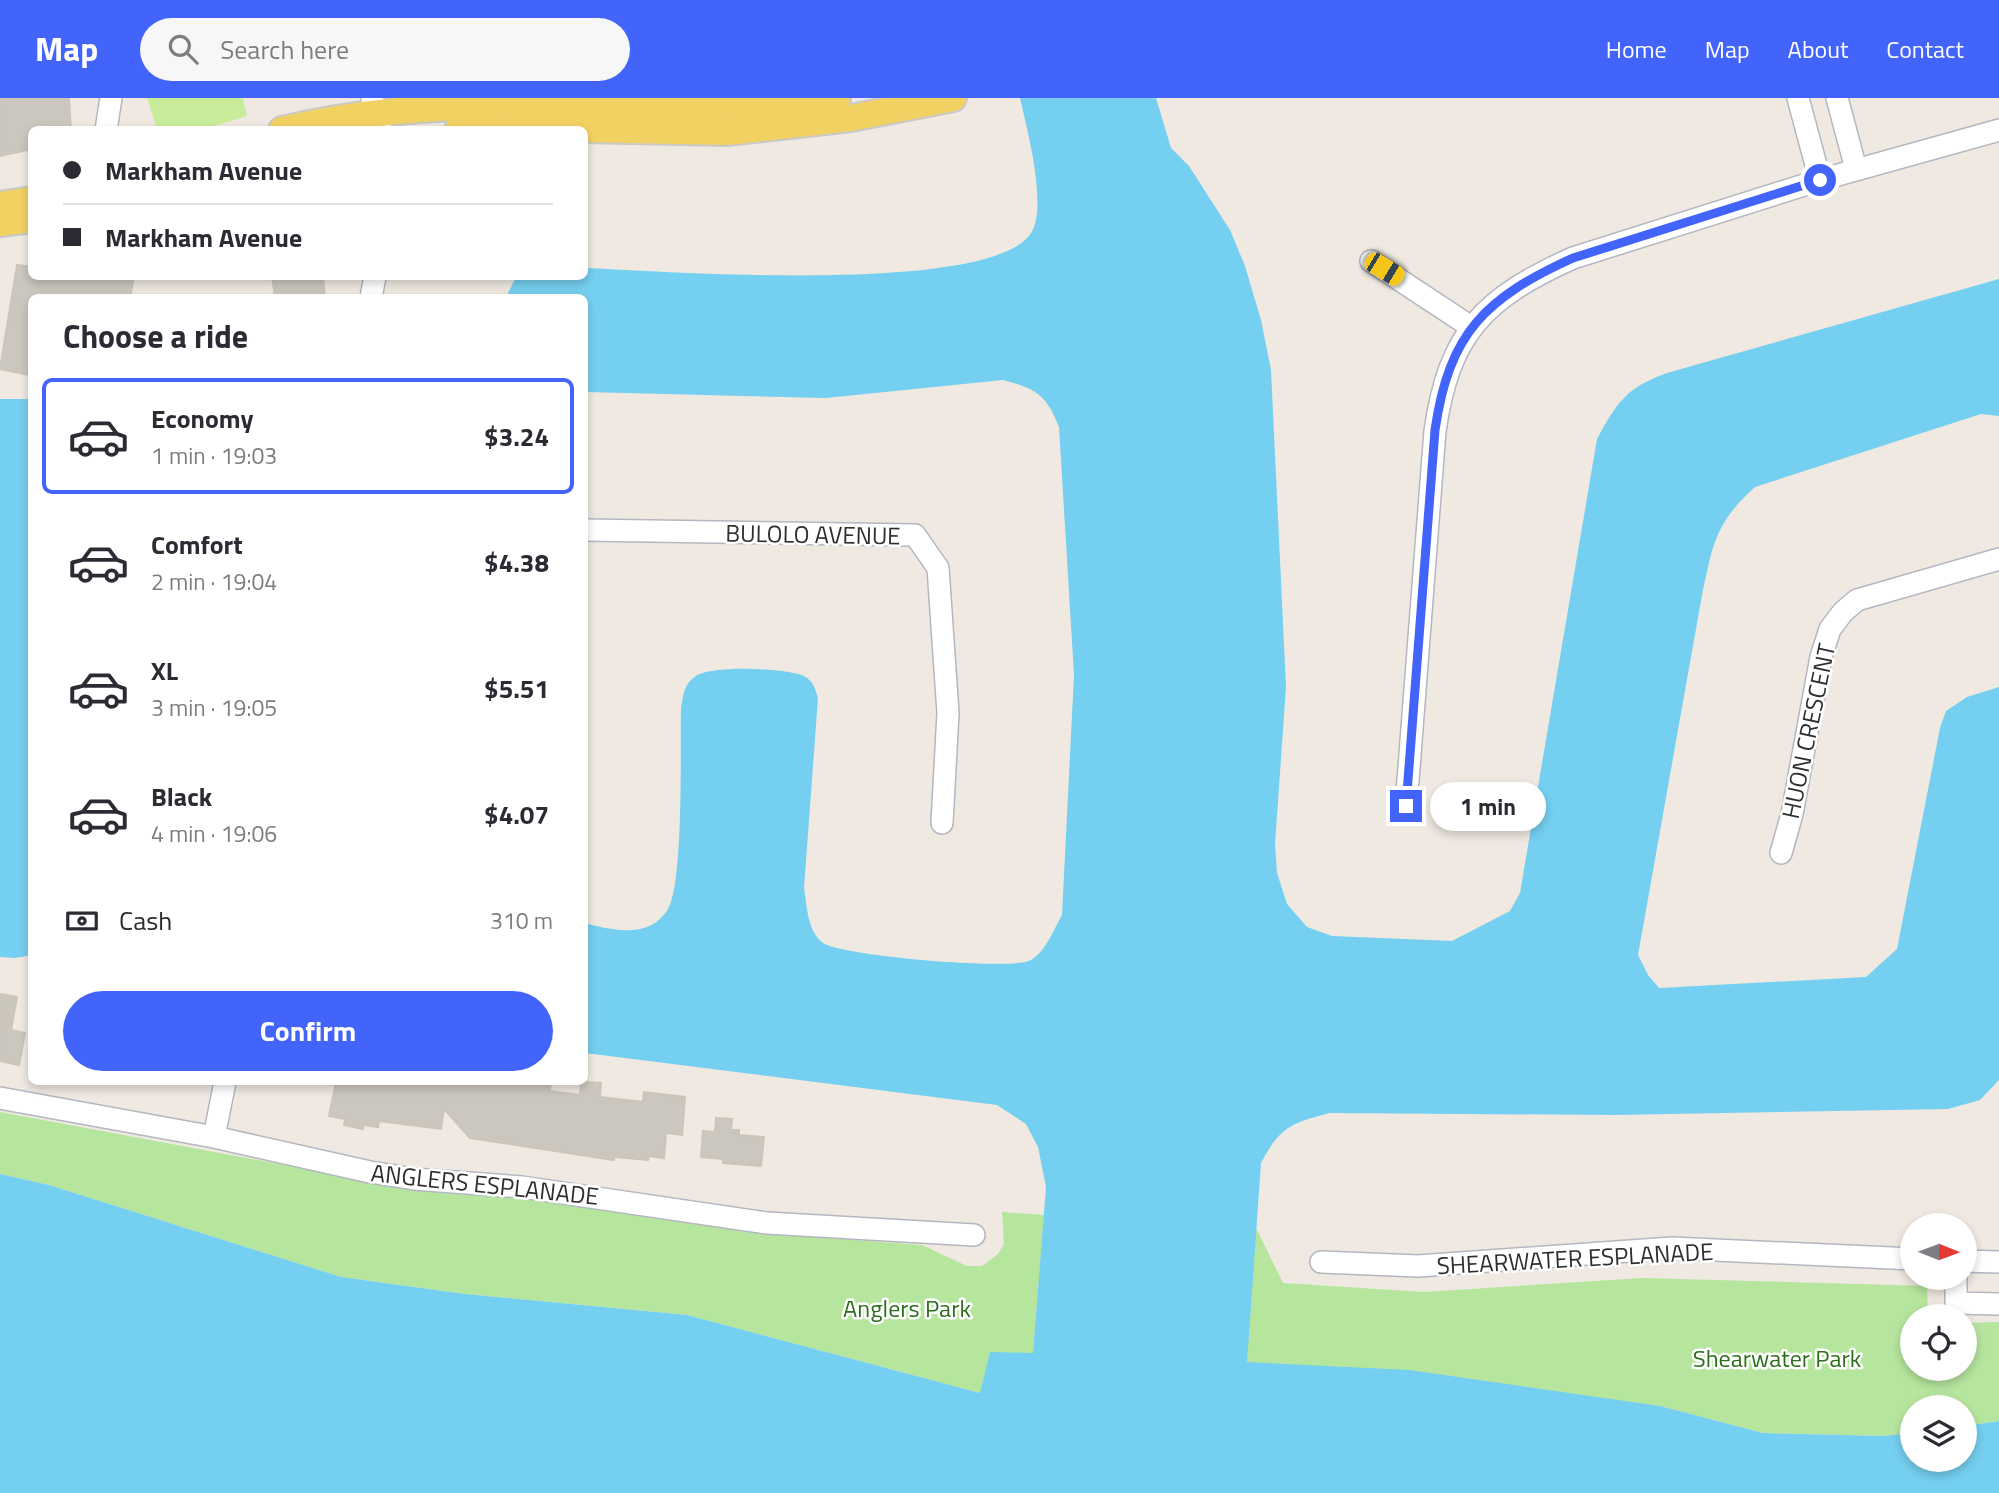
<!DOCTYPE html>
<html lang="en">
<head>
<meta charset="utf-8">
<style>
  :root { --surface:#fff; --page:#f7f7f7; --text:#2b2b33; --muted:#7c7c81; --line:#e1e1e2; --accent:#4264fb }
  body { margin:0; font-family:"Titillium Web",sans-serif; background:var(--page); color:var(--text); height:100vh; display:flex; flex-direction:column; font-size:26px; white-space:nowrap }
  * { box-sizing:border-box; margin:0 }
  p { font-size:23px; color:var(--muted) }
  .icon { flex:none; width:38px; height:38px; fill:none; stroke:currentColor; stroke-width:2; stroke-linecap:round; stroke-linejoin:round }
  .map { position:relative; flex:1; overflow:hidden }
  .panel { position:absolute; left:28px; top:196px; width:560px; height:791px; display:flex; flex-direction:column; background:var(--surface); border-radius:10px; box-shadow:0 4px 10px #0003 }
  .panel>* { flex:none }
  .hud { position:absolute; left:28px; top:28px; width:560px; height:154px; border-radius:10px; box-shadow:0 4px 10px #0003; display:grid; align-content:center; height:154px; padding:0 35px; background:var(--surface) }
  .needle { width:46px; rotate:91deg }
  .fabs { position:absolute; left:1900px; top:1115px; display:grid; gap:14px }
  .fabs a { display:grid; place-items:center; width:77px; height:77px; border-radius:50%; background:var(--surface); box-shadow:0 4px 10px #0003; font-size:35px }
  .end { position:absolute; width:32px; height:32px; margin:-16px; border:9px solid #4264fb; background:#fff; box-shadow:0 0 0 4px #fff }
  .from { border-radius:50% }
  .bubble { position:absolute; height:49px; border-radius:24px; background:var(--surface); box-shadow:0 4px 10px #0003; font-size:23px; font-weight:700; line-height:49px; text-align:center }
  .car { position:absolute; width:21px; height:42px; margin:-21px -10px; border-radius:9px; box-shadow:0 0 5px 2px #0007; background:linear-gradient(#f5c518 24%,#345 0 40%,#f5c518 0 76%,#345 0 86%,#f5c518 0) }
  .hud b { display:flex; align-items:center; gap:24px; height:66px; font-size:26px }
  .hud b+b { border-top:2px solid var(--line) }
  .hud i { width:18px; height:18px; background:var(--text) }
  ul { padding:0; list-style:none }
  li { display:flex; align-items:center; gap:21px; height:116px; margin:0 14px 10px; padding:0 21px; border:4px solid transparent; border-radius:10px }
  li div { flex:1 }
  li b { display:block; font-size:26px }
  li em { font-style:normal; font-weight:700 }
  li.active { border-color:var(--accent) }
  li>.icon { width:63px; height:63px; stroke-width:1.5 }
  h2 { padding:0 35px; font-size:32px; line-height:84px }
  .pay { display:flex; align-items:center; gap:18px; height:77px; padding:0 35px; font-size:26px }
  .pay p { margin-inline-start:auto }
  .button { display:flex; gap:14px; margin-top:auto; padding:14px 35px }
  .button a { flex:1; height:80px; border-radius:42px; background:var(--accent); color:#fff; font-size:28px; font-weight:700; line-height:80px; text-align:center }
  header { display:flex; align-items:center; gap:42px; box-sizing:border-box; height:98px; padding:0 35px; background:var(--accent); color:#fff }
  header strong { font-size:33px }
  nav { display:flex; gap:38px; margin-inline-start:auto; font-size:24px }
  .search { width:490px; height:63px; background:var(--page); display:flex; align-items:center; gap:18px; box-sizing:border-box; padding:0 24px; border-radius:38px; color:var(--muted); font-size:26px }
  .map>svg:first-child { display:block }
  .green { fill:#b6e59e }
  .pitch { fill:#c9ec9a }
  .water { fill:#75cff0 }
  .building { fill:#cbc7bf; stroke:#cbc5ba; stroke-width:2 }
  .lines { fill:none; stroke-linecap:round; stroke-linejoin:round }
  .minor-casing { stroke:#b4b7c1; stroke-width:24 }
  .major-casing { stroke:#c9c9c9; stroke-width:30 }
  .minor { stroke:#fff; stroke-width:21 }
  .major { stroke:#f2d163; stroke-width:26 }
  .route { stroke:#4264fb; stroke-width:9 }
  .labels { text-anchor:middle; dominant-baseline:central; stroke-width:5; stroke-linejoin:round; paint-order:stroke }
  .street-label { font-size:24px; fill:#2e2e2e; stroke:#fff }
  .park-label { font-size:24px; fill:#2c6e1b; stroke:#fff }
</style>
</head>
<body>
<header>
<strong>Map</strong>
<div class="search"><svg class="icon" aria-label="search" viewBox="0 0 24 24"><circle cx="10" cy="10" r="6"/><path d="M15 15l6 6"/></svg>Search here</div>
<nav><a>Home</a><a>Map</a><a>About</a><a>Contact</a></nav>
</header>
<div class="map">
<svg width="1999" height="1395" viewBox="0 0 1999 1395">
  <rect width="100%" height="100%" fill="#efe9e1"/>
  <path class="green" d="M0,1014L392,1087L576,1101L744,1134L922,1147L967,1168H982L998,1156L1004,1146L1002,1114L1044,1117L1033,1255L980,1295L687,1217L465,1196L341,1179L49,1087L0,1076Z
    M1254,1126L1283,1185L1424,1194L1642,1180L1927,1188L1928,1218H1913V1270H1965V1225L1999,1224V1323L1965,1328V1309H1913V1335L1883,1338L1763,1335L1660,1308L1247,1264Z"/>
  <path class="pitch" d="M147,0H243L247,18L204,31H157Z"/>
  <path class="water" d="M1020,0H1156L1171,50L1189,68L1230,132L1245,168L1261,222L1271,272L1286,589L1275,746L1277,775L1287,806L1307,829L1332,838L1452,843L1510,813L1520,795L1597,341C1618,303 1626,290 1667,275L1999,181V318L1981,316L1755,389C1715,425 1713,446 1702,497L1638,857L1648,877L1659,890L1866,879L1897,851L1940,630L1946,613L1967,599L1999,589V982L1980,1002L1948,1011L1615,1017L1330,1015C1291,1025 1280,1029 1261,1065L1247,1264L1409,1272L1660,1308L1763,1335L1883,1338L1913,1335V1362H1965V1328L1999,1323V1395H0V1076L49,1087L341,1179L465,1196L687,1217L980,1295L990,1254L1033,1255L1046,1089L1038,1049L1026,1026L997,1007L585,955L584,825C612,832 649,842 668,811C684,785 680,649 681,611C683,598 684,585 696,578C712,567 786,570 804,578C813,583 815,590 818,600L804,790C807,807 807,833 823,845C842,858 1013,873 1031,862C1046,853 1054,831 1062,817L1074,577L1059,329C1046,296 1036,291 1003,282L826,300L585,294L584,200L506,199L516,179L584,178L585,170C661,173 991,198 1031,135C1048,109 1027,31 1020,0Z
    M0,301H32V857L15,860L0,859Z"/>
  <path class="building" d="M0,0H69L71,32H32V51L0,58Z
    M17,167L32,169V178H134L130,200H32L29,277L0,271Z
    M272,178H323L325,200H275Z
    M0,896L17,899L11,932L25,935L19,967L0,963Z
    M336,984H551L550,993L580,997L581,984L601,985L600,999L643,1004L644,994L685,999L682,1037L666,1035L664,1060L649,1058L648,1062L614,1059V1062L470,1040L444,1011L441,1031L379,1023L378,1029L364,1027L363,1031L344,1027L345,1021L329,1018Z
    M716,1020L732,1021L731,1032H739V1037L764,1039L761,1068L723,1065V1061L701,1059L703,1033L715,1034Z"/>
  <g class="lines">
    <defs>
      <path id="minor" d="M372,0L381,32
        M1798,0L1820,82
        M1837,0L1856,71
        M106,32L111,0
        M1371,163L1471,229
        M371,200L375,178
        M584,432L915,437L938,470L948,615L942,725
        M1406,708L1435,333C1449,235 1484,200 1573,160L1820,82L1999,32
        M1781,755L1792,716L1821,559L1830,531L1843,514L1857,502L1999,461
        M0,1000L214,1039L370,1074L414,1081L522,1089L767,1125L974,1137
        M214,1039L225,984
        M1965,1163L1999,1164
        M1321,1164L1418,1168L1672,1150L1913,1161
        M1956,1180V1205L1999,1206"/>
      <path id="major" d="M282,32C414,0 553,7 688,8C738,9 788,5 837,0
        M458,32L490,29L727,34L851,20L953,0
        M0,107L32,102
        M0,125L32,121"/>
    </defs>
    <use href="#minor" class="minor-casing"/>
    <use href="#major" class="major-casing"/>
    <use href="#minor" class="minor"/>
    <use href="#major" class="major"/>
  </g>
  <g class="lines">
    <path class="route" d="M1406,708L1435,332C1449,235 1485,200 1573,160L1820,82"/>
  </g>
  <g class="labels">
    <g class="street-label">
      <text transform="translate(813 436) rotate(1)">BULOLO AVENUE</text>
      <text transform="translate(1808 633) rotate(-78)">HUON CRESCENT</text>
      <text transform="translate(485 1086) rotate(6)">ANGLERS ESPLANADE</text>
      <text transform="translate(1575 1160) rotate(-3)">SHEARWATER ESPLANADE</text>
    </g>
    <g class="park-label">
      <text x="907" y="1210">Anglers Park</text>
      <text x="1777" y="1260">Shearwater Park</text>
    </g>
  </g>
</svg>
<div class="fabs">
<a><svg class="needle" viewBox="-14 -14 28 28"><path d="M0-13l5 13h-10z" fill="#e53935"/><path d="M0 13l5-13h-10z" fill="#7c7c81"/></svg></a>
<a><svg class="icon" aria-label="locate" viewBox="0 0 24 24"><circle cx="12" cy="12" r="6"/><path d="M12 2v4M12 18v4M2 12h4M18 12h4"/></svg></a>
<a><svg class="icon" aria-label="layers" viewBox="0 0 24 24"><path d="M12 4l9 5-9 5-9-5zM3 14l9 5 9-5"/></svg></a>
</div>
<i class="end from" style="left:1820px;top:82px"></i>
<i class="end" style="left:1406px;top:708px"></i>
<div class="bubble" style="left:1430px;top:684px;width:116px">1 min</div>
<i class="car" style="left:1384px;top:171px;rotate:121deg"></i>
<div class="hud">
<b><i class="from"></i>Markham Avenue</b>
<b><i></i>Markham Avenue</b>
</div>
<section class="panel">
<h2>Choose a ride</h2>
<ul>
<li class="active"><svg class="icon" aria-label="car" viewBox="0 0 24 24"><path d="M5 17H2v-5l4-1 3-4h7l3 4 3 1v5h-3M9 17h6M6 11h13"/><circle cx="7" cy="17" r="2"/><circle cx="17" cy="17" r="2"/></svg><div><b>Economy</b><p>1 min · 19:03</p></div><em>$3.24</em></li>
<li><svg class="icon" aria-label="car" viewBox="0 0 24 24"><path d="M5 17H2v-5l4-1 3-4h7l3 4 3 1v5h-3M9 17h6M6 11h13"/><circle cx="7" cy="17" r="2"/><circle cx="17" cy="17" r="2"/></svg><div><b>Comfort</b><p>2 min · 19:04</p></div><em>$4.38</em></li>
<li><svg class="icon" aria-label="car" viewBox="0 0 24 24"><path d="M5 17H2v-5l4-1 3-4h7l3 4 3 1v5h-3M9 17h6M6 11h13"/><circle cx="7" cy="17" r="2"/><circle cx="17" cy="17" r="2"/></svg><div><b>XL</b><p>3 min · 19:05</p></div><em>$5.51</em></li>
<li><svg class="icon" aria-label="car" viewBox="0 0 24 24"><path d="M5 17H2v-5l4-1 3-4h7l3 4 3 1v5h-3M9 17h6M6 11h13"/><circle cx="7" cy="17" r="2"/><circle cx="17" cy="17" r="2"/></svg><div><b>Black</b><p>4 min · 19:06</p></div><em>$4.07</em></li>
</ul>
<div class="pay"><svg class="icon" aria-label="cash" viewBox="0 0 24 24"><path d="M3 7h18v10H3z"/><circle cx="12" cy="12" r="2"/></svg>Cash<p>310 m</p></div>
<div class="button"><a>Confirm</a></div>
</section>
</div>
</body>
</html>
